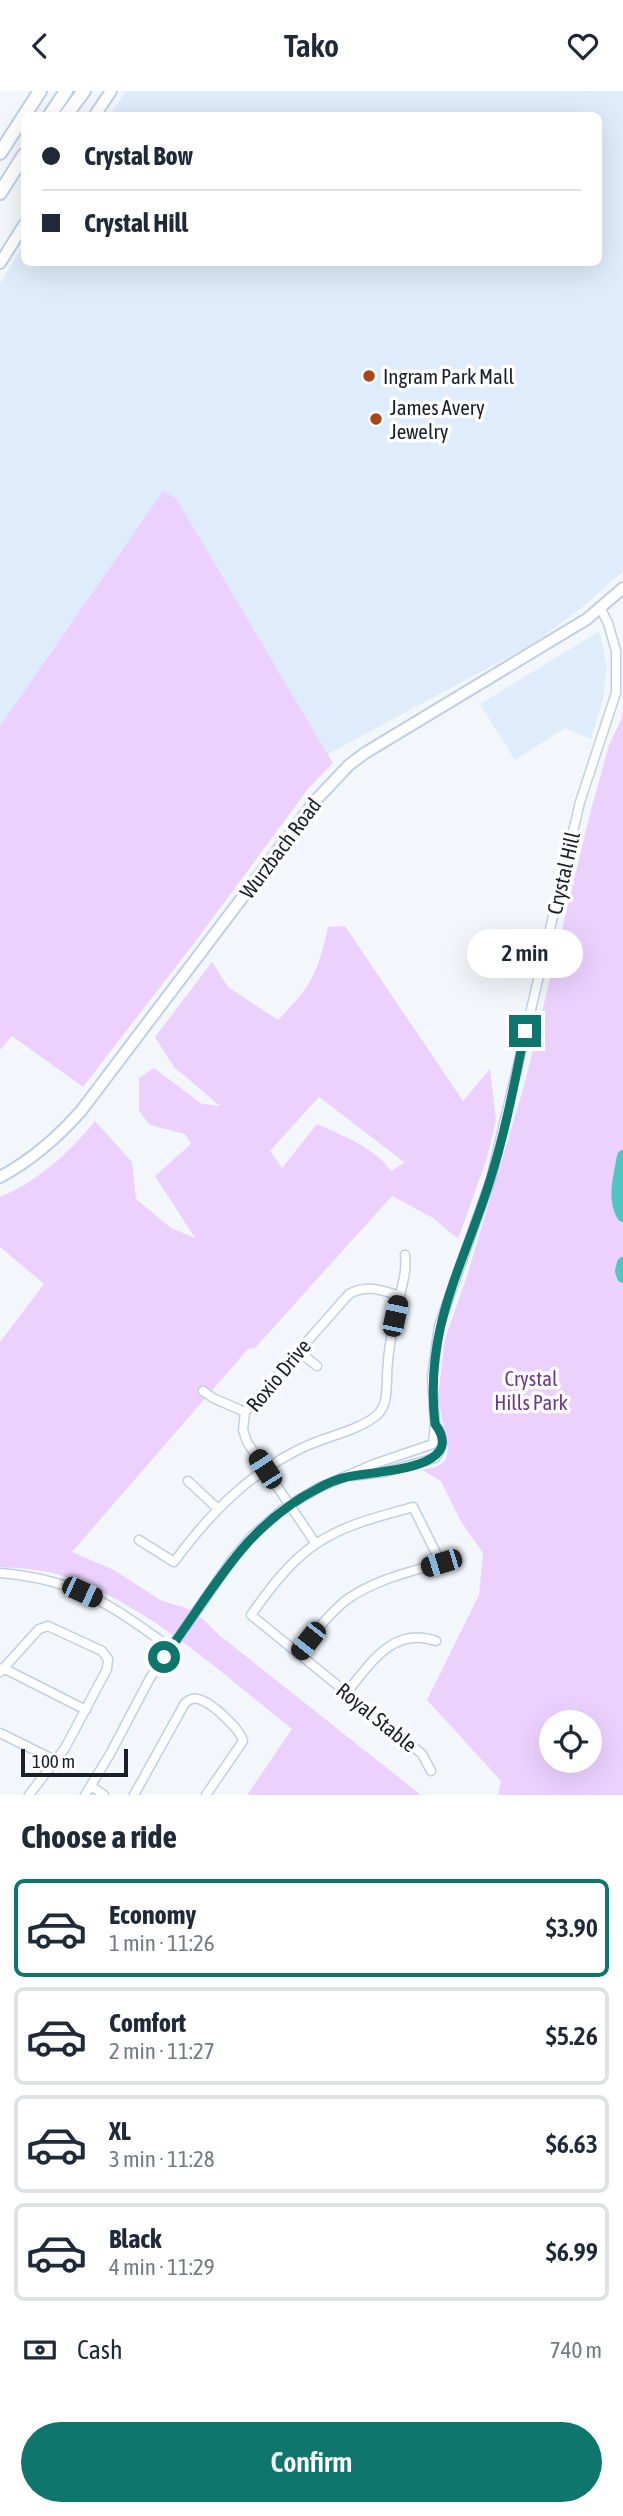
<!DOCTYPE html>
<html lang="en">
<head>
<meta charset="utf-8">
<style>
  :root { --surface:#fff; --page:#f6f6f7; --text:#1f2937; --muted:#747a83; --line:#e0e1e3; --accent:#0f766e }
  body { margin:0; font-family:"Asap Condensed",sans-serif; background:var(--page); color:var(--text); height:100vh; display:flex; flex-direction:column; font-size:26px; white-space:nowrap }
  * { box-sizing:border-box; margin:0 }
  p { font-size:23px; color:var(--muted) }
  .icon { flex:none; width:38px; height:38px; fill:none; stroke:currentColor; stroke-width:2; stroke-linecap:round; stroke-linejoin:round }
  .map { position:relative; height:1704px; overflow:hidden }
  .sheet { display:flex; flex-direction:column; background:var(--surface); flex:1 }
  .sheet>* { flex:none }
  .guide { position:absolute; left:21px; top:21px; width:581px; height:154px; border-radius:10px; box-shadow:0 7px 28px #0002; display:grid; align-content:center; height:154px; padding:0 21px; background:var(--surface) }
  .fabs { position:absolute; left:539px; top:1619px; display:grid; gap:14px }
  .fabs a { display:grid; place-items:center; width:63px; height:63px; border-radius:50%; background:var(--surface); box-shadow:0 7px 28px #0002; font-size:35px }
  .scale { position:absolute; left:21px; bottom:18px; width:107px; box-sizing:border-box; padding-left:7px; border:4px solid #192027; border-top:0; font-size:19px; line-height:24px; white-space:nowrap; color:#192027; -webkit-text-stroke:5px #fff; paint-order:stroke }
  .end { position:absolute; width:32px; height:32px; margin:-16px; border:9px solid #0f766e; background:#fff; box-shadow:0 0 0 4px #fff }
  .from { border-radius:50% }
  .bubble { position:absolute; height:49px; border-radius:24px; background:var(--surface); box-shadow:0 7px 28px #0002; font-size:23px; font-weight:600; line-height:49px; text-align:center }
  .car { position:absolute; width:21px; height:42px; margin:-21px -10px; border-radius:9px; box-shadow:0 0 5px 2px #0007; background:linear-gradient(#222 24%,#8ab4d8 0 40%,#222 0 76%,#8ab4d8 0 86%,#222 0) }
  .guide b { display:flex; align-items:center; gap:24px; height:66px; font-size:26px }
  .guide b+b { border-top:2px solid var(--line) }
  .guide i { width:18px; height:18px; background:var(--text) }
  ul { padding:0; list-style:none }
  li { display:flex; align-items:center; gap:21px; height:98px; margin:0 14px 10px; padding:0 7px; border:4px solid var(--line); border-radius:10px }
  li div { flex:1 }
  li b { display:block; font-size:26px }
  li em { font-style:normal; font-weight:600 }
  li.current { border-color:var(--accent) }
  li>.icon { width:63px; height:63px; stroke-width:1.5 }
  h2 { padding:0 21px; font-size:32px; line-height:84px }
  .pay { display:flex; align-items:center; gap:18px; height:77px; padding:0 21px; font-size:26px }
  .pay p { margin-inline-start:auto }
  .action { display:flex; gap:14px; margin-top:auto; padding:14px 21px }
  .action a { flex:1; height:80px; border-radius:42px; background:var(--accent); color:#fff; font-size:28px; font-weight:600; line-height:80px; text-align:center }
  header { display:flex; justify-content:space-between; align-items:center; height:91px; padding:0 21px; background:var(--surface); font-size:32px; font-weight:600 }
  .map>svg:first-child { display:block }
  .built { fill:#deecfb }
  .green { fill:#ecd1ff; fill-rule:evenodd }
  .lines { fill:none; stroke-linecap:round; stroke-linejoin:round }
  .river { stroke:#4fc6bf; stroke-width:12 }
  .minor-casing { stroke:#bfd0e4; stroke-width:11 }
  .major-casing { stroke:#bfd0e4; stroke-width:14 }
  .highway-casing { stroke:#bfd0e4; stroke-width:16 }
  .minor { stroke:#fff; stroke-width:8 }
  .major { stroke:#fff; stroke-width:10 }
  .highway { stroke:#fff; stroke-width:12 }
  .route { stroke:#0f766e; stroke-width:9 }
  .poi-dot { fill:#aa4517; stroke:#fff; stroke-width:2.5 }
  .labels { text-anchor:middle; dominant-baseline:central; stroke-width:7; stroke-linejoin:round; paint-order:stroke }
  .poi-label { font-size:21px; fill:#192027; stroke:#fff; text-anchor:start }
  .street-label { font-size:21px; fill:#192027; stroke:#fff }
  .park-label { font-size:21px; fill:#6c398a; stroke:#fff }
</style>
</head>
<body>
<header><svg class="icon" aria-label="back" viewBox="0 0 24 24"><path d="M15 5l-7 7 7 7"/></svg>Tako<svg class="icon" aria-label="heart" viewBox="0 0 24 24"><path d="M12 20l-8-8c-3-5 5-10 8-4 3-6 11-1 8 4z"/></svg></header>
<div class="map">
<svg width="623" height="1704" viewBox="0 0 623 1704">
  <rect width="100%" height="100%" fill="#f3f7fb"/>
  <path class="built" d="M126,0H623V480L579,519L531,554L328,663L176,407L163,400L0,635V192L24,154V172H598V24H110Z
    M598,541L601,546L607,576L603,608L591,648L565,637L515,669L480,613Z"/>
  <path class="green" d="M163,400L176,407L333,672L308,698L192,855L83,996L12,945L0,959V635Z
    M623,618V1704H498L501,1690L427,1609L479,1504L483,1462L460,1429L441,1390L422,1379L436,1376L445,1370L448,1360L438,1306L445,1248L467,1185L524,995L591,719L609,654L621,629ZM551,1631H590V1670H551Z
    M345,835L463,1010L490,978L496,1029L487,1067L458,1148L433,1127L392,1105L255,1257L248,1258L72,1461L114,1479L162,1510L186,1517L204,1529L219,1544L421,1704H247L292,1638C222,1583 154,1518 69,1487C49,1479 22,1477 0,1476V1251L44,1193L0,1156V1106C37,1091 70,1061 95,1030L132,1071L136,1108L171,1137L195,1147L155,1085L191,1053L185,1043L150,1034L139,1020V987L154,977L202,1013L220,1015L174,976L155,946L212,871L228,896L278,929C311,896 318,882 328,836ZM319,1006L404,1071V1072L391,1080C374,1056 343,1045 317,1033L282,1077L270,1060Z"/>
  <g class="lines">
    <path class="river" d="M623,1065C620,1084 612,1108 623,1125
      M623,1172L621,1180L623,1186"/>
    <defs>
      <path id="minor" d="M298,1260L317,1275
        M203,1300L213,1307L245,1321
        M352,1385L385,1381L435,1367C444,1357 443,1344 435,1333
        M188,1390L217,1417
        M139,1449L174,1471C209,1423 249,1382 304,1356C325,1346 360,1339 377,1324C387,1315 386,1302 387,1290C387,1264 392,1241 397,1216C401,1198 407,1183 405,1164
        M316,1453L247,1351L243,1339L245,1321L349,1203C366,1193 382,1199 400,1205
        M0,1482C76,1488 111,1514 171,1557
        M298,1563C312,1544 327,1525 345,1510C373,1489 409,1481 441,1472L413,1416C382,1425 350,1432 322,1449C293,1466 270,1497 251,1524L422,1663L431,1680
        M3,1577L86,1619
        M0,1581L39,1538L48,1535L102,1560L108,1568L107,1578L65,1657L29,1704
        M347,1601C371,1572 393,1535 436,1550
        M0,1642L57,1670
        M91,1695L104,1704
        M85,1704L110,1663L150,1587L234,1466L252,1445L283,1418L318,1397L374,1373L433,1353L435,1333L432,1286L439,1235L491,1088L580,711L616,602V560L608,532L601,518
        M134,1704L185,1612C190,1608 194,1606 201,1609C213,1613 240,1638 243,1650L206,1704"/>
      <path id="major" d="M95,24L111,0
        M0,172L24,134
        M0,1086C32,1069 57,1047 81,1020L316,709L349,674L365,662L587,528L623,497"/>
      <path id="highway" d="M50,24L66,0
        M66,24L84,0
        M0,62L40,0
        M0,102L24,64"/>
    </defs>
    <use href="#minor" class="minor-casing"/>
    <use href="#major" class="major-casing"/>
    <use href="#highway" class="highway-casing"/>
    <use href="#minor" class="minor"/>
    <use href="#major" class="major"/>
    <use href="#highway" class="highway"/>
  </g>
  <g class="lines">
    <path class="route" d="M164,1566C213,1501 241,1437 317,1398C326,1393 337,1388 347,1386C370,1380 470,1380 435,1333C424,1234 464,1175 491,1086C506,1038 515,989 525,940"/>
  </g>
  <g class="poi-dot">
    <circle cx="369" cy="285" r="7"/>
    <circle cx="376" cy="328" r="7"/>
  </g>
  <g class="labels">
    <g class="poi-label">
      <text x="383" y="285">Ingram Park Mall</text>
      <text x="390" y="316">James Avery<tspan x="390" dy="24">Jewelry</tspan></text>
    </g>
    <g class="street-label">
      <text transform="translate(280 757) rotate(-53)">Wurzbach Road</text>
      <text transform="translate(563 782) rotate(-77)">Crystal Hill</text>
      <text transform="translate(278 1284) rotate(-50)">Roxio Drive</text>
      <text transform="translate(377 1626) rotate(39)">Royal Stable</text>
    </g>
    <g class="park-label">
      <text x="531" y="1287">Crystal<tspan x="531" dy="24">Hills Park</tspan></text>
    </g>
  </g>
</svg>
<div class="fabs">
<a><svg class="icon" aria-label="locate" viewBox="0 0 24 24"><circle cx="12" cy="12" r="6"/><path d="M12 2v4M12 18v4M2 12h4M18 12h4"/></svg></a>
</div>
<div class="scale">100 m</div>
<i class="end from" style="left:164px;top:1566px"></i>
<i class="end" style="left:525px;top:940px"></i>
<div class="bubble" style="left:467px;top:838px;width:116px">2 min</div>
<i class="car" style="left:395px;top:1225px;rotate:12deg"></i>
<i class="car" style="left:265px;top:1378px;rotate:327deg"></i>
<i class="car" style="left:441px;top:1472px;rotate:253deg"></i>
<i class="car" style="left:82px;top:1501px;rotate:115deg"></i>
<i class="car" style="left:308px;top:1550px;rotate:218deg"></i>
<div class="guide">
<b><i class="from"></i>Crystal Bow</b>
<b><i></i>Crystal Hill</b>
</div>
</div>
<section class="sheet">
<h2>Choose a ride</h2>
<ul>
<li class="current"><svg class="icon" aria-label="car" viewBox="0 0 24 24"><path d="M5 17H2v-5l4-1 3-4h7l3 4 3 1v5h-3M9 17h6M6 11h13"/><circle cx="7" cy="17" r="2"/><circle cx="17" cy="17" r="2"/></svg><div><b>Economy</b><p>1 min · 11:26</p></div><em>$3.90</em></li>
<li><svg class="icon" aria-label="car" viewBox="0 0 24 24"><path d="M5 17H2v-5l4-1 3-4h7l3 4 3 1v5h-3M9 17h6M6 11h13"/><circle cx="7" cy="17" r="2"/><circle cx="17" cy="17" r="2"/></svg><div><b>Comfort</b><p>2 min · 11:27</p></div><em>$5.26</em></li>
<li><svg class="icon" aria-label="car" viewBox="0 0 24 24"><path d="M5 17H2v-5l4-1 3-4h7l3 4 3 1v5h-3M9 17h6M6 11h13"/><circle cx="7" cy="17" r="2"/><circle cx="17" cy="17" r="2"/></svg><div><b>XL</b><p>3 min · 11:28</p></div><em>$6.63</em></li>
<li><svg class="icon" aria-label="car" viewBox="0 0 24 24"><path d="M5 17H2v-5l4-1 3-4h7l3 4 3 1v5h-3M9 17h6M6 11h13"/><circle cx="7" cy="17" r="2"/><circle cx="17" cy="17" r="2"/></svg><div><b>Black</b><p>4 min · 11:29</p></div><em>$6.99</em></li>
</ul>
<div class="pay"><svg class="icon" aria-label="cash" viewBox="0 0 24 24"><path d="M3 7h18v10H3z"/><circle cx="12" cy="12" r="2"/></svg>Cash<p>740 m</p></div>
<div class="action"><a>Confirm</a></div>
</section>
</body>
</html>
